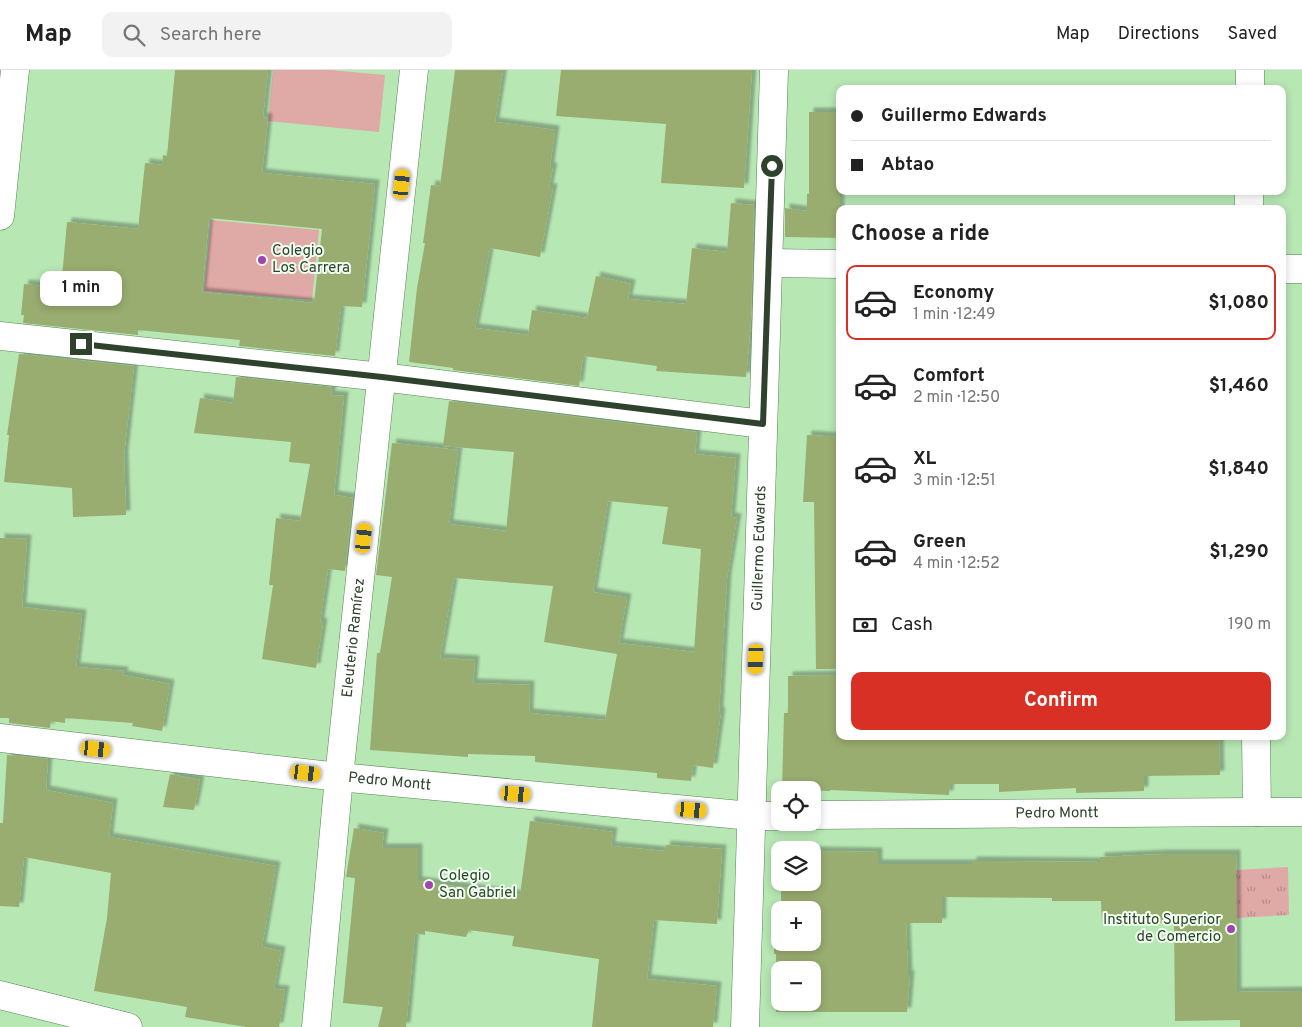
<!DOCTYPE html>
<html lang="en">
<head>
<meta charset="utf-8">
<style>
  :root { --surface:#fff; --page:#f2f2f2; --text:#222; --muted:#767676; --line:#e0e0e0; --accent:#d93025 }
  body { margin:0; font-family:Overpass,sans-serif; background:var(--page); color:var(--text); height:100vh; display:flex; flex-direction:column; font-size:19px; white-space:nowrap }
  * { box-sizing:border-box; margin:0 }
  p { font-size:16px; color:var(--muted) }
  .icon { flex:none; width:28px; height:28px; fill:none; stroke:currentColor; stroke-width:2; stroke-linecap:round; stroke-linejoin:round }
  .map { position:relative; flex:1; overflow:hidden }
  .side { position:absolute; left:836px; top:135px; width:450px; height:535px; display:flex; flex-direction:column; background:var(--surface); border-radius:10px; box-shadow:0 2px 8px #0003 }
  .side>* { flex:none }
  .banner { position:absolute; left:836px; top:15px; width:450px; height:110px; border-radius:10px; box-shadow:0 2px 8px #0003; display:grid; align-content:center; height:110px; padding:0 15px; background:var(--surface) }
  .fabs { position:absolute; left:771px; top:711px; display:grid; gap:10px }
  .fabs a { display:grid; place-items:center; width:50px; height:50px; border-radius:10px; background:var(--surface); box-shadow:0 2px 8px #0003; font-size:25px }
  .end { position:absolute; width:22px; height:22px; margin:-11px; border:6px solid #2f422d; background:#fff; box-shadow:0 0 0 2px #fff }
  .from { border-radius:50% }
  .bubble { position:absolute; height:35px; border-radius:10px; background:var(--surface); box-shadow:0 2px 8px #0003; font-size:16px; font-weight:700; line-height:35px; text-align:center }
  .car { position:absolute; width:15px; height:30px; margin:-15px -8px; border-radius:6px; box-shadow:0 0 4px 1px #0007; background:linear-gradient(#f5c518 24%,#345 0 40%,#f5c518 0 76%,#345 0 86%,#f5c518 0) }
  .banner b { display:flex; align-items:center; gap:18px; height:48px; font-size:19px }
  .banner b+b { border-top:1px solid var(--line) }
  .banner i { width:12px; height:12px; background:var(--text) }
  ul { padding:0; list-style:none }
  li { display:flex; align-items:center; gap:15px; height:75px; margin:0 10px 8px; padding:0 5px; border:2px solid transparent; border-radius:10px }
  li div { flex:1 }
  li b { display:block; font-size:19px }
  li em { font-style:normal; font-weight:700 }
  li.current { border-color:var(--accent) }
  li>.icon { width:45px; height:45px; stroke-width:1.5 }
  h2 { padding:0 15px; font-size:22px; line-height:60px }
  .pay { display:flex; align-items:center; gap:12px; height:55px; padding:0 15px; font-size:19px }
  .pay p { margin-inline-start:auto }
  .button { display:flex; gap:10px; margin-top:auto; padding:10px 15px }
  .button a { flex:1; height:58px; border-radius:10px; background:var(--accent); color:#fff; font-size:20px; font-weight:700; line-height:58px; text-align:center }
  header { display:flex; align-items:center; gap:30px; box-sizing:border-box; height:70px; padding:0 25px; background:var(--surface); border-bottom:1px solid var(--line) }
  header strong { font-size:24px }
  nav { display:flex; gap:28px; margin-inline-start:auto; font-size:18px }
  .search { width:350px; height:45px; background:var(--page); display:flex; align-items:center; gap:12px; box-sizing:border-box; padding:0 18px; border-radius:10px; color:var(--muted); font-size:19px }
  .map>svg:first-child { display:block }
  .grass { fill:url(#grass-tufts) }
  .pitch { fill:#dfa9a5 }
  .building { fill:#9aad70; fill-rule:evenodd; filter:url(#shadow) }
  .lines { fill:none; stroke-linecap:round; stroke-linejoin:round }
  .street-casing { stroke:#578354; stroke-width:29 }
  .secondary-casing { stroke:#578354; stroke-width:29 }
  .street { stroke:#fff; stroke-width:28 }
  .secondary { stroke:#fff; stroke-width:28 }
  .route { stroke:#2f422d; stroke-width:6 }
  .poi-dot { fill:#a144ae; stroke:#effeee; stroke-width:2 }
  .labels { text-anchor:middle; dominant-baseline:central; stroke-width:4; stroke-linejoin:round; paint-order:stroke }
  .poi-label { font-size:15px; fill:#2f422d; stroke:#effeee; text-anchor:start }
  .street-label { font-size:15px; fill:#2f422d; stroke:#effeee }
</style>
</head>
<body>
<header>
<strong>Map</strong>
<div class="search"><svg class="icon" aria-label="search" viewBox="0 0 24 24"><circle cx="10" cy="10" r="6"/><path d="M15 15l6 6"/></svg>Search here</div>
<nav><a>Map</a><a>Directions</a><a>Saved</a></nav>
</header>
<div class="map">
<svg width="1302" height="957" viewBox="0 0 1302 957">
  <defs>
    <pattern id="grass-tufts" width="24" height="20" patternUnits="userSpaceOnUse" patternTransform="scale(1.25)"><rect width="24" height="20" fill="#dfa9a5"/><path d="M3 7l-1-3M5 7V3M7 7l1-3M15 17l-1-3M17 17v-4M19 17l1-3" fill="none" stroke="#b58b87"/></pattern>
    <filter id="shadow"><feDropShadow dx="4.5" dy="-4.5" stdDeviation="1" flood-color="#0004"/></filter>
  </defs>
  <rect width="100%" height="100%" fill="#b7e7b3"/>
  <path class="grass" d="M1288,797L1289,845L1236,848V800Z"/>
  <path class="pitch" d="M273,0H330L385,5L379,62L268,51Z
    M211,150L319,160L312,230L204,221Z"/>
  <path class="building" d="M175,0H268L263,47L268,48L262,103L375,114L362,237L341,236L335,286L239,276L240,270L138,260V265L23,253L24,245H21L24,214L61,218L67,152L138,159L145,93L162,95L163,85L167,86ZM209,148L322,159L314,233L202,222Z
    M455,0H503L495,52L555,60L550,97H553L549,118H553L540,187L490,178L475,258L528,265L532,240L587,248L596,206L631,214L628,229L686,234L692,178L727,182L731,133L754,135L751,251L746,307L656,301L657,296L583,286L579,316L453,300V298L409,292L417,218L425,173H423L431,115L440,116Z
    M561,0H752L744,118L661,113L666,54L556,46Z
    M809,42H840V168L785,167V138L807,141V124H809Z
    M19,284L134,296L124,385L126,445L73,447L72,418L4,412L9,365H7Z
    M236,307L332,317L331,325L344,326L334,425L353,428L345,501L328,499L320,552L323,553L316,598L262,589L273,515H269L276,448L300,451L310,394L289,392L291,372L194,363L200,328L233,333Z
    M449,331L697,362L695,384L736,388L731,447L737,448L727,508L719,642H721L713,698L693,695L691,711L657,708V703L535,692V686L468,684V687L370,680L377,583H380L392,507L376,505L392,373L458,380L449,454L506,461L514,382L443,376ZM608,431L668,437L662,474L701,479L694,582L619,573L627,528L593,522ZM454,508L553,516L544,572L617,584L605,650L529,643L530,615L473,613L475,590L440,588Z
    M807,365L840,367V599H816L814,432H803Z
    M0,468L27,469L22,537L82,544L76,597L124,601L123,605L170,614L162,661L132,656L133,653L65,648V653L51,651L50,658L9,653V648H0Z
    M840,605V666H1219L1220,705L1144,706V721L1076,723V718L999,722V714H950L949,725L830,720V721L782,720L784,643H788V606Z
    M7,685L48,689L46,720L113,733L109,767L276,796L262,877L281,881L274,919L285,920L279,957H246L185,947L187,937L94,921L107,848L111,803L24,787L19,837L0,836V753H3Z
    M170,704L200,710L194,740L163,737Z
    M530,751L613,762L611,776L665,781L666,775L722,779L717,854L654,850L647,909L717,916L713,957H592L599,889L512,876L514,866L469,860L466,867L425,861V865L415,863L406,957H378L383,937L343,933L355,808L346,807L354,758L384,763L382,778H418V811L520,825Z
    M812,781L878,782V794H972V791L1100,792V787L1164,784H1236L1237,922L1302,921V957H1240V950L1175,951L1174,852L1102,855L1101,831H1052V828L942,827V853H906L908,905H910L907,942H776V884H774V849H780V872H812V840H781V812H812ZM780,900H812V932H780Z"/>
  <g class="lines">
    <defs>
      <g id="street">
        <path d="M769,193L840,194"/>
        <path d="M1282,199H1302"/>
        <path d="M0,266L382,307L763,354"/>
        <path id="s1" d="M0,668L339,707L751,746H780"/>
        <path id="s2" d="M812,745L1257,742"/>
        <path d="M0,925L128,957"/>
        <path id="s3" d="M745,957L774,0"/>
      </g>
      <g id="secondary">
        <path d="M1250,19V0"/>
        <path d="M1249,139V121"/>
        <path d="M0,146L15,0"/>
        <path d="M1256,666L1257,742H1302"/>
        <path id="s4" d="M316,957L339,707L414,0"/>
      </g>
    </defs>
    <use href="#street" class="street-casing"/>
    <use href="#secondary" class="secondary-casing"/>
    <use href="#street" class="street"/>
    <use href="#secondary" class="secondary"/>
  </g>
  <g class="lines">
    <path class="route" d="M81,274L382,307L763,354L772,96"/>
  </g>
  <g class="poi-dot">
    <circle cx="262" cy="190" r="5"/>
    <circle cx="429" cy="815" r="5"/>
    <circle cx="1231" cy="859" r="5"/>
  </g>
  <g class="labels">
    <g class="poi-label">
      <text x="272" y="181">Colegio<tspan x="272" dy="17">Los Carrera</tspan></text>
      <text x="439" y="806">Colegio<tspan x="439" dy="17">San Gabriel</tspan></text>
      <text x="1221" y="850" text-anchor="end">Instituto Superior<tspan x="1221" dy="17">de Comercio</tspan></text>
    </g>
    <g class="street-label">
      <text stroke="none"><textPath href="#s3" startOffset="479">Guillermo Edwards</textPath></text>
      <text stroke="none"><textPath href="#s4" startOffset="391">Eleuterio Ramírez</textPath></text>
      <text stroke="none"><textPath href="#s1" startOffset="392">Pedro Montt</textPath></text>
      <text stroke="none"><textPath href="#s2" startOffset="245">Pedro Montt</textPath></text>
    </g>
  </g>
</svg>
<div class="fabs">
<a><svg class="icon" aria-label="locate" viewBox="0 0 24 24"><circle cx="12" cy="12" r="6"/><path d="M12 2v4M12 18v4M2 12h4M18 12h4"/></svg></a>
<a><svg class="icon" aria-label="layers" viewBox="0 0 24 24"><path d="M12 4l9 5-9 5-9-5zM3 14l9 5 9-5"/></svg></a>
<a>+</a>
<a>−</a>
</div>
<i class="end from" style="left:772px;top:96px"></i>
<i class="end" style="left:81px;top:274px"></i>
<div class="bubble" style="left:40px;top:201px;width:82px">1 min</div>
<i class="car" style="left:402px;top:114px;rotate:6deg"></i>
<i class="car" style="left:364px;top:468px;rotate:6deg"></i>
<i class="car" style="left:756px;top:589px;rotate:182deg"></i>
<i class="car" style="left:96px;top:679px;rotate:96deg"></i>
<i class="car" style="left:306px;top:703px;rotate:97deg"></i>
<i class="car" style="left:516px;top:724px;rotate:95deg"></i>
<i class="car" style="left:692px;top:740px;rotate:95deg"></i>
<div class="banner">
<b><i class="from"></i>Guillermo Edwards</b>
<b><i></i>Abtao</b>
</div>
<section class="side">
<h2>Choose a ride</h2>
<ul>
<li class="current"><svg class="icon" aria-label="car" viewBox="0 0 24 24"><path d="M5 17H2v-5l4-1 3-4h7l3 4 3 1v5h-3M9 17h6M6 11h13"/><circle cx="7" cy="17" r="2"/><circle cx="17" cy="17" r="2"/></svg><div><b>Economy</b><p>1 min · 12:49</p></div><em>$1,080</em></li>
<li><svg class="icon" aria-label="car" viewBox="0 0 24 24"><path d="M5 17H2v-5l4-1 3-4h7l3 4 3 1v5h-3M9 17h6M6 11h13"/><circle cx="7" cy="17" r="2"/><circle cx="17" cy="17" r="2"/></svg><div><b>Comfort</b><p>2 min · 12:50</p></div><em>$1,460</em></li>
<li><svg class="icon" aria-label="car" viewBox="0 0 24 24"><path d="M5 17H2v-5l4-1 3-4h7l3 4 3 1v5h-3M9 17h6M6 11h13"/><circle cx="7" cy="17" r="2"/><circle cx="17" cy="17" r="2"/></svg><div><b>XL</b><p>3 min · 12:51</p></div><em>$1,840</em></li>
<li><svg class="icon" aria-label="car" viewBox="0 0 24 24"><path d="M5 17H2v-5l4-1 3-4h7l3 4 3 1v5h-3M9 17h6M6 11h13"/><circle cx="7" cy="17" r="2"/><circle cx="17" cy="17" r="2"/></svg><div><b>Green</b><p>4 min · 12:52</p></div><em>$1,290</em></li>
</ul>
<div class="pay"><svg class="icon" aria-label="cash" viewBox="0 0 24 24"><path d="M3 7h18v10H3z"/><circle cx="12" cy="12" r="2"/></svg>Cash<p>190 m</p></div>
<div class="button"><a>Confirm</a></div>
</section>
</div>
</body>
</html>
